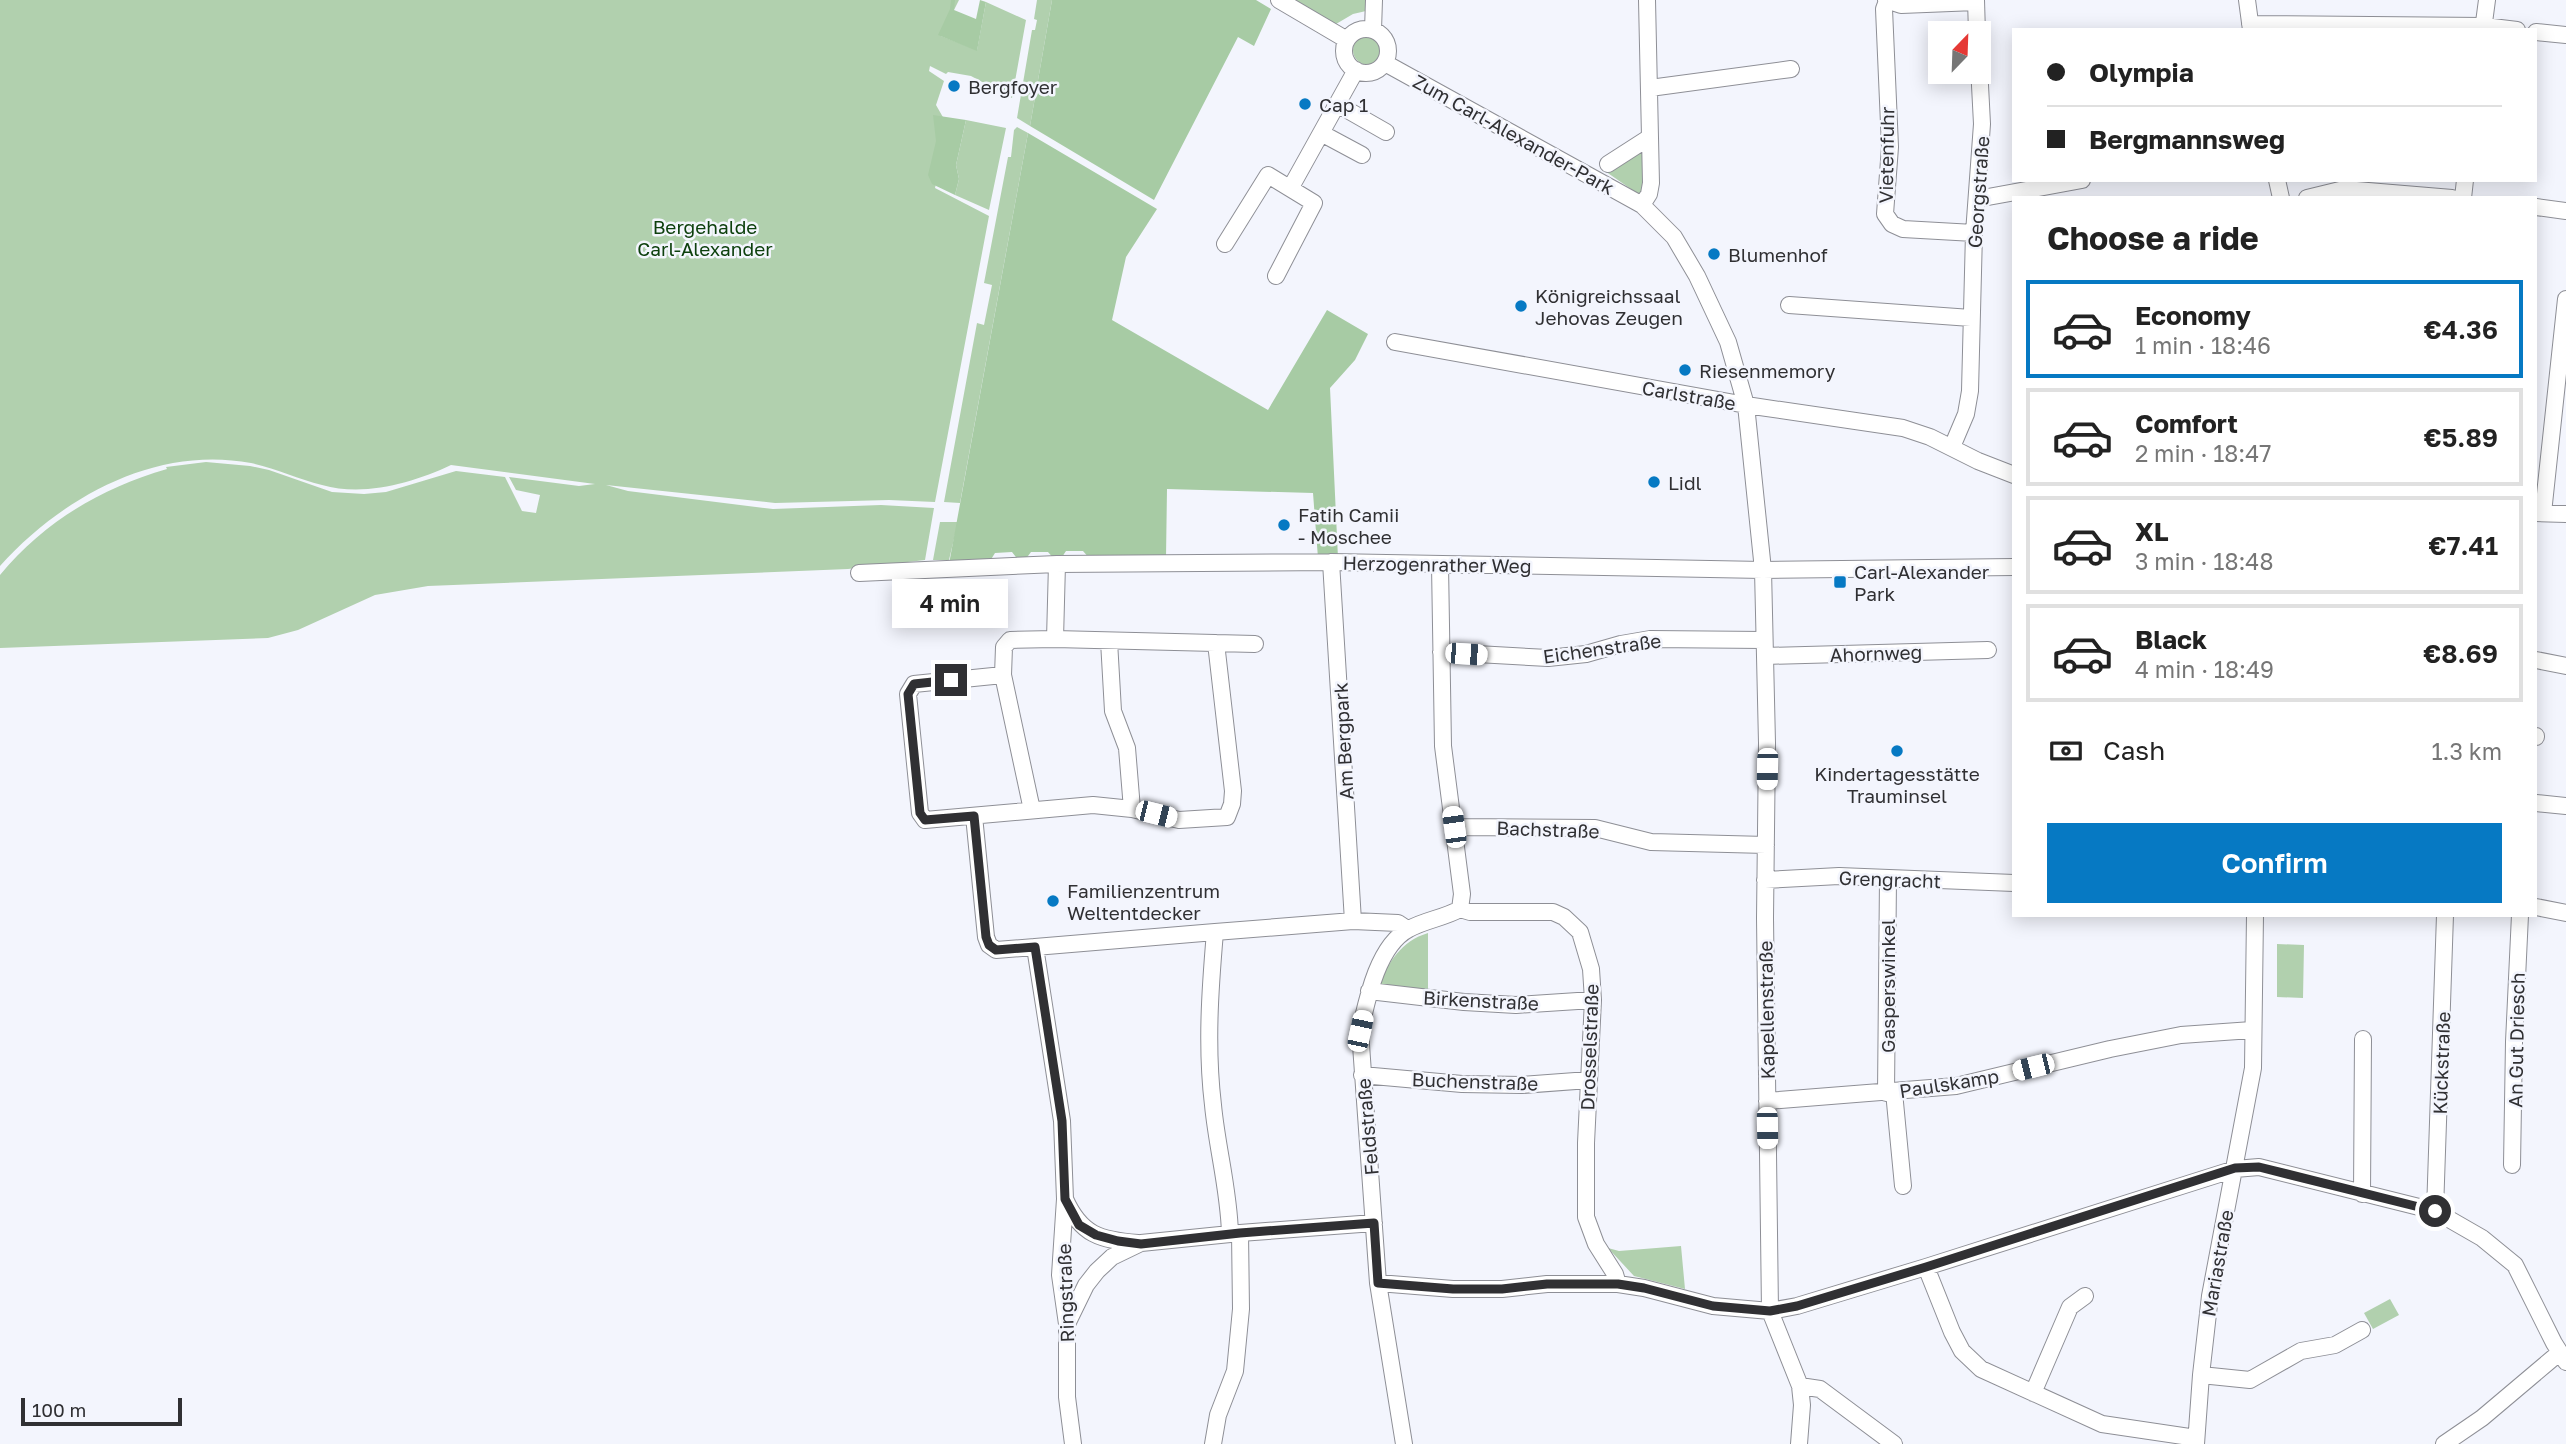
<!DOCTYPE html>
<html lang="en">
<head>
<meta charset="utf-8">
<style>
  :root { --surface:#fff; --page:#f6f6f6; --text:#222; --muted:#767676; --line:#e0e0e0; --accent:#0679c3 }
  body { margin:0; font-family:"Golos Text",sans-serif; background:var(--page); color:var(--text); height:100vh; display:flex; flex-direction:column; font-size:26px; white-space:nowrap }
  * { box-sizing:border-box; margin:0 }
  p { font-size:23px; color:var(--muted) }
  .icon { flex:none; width:38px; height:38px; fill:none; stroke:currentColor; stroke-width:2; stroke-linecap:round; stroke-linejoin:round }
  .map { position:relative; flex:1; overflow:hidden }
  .side { position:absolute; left:2012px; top:196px; width:525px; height:721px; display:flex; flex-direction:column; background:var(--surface); border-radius:0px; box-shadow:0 4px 18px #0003 }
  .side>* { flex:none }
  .banner { position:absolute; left:2012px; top:28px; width:525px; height:154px; border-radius:0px; box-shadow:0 4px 18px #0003; display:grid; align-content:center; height:154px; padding:0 35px; background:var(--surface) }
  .needle { width:46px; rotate:23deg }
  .fabs { position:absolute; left:1928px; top:21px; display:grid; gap:14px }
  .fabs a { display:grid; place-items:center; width:63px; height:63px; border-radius:0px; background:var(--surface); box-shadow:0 4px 18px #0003; font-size:35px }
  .scale { position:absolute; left:21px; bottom:18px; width:161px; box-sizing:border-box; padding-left:7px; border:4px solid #303033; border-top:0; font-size:19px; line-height:24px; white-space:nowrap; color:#303033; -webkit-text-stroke:5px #f3f5fd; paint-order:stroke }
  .end { position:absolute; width:32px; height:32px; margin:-16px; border:9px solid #303033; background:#fff; box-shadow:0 0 0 4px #fff }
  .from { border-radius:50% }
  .bubble { position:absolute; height:49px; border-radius:0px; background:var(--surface); box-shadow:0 4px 18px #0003; font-size:23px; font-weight:600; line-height:49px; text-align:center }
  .car { position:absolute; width:21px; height:42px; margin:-21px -10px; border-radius:9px; box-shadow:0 0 5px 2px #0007; background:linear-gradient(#fff 24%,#345 0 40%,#fff 0 76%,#345 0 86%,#fff 0) }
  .banner b { display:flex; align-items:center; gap:24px; height:66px; font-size:26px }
  .banner b+b { border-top:2px solid var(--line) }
  .banner i { width:18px; height:18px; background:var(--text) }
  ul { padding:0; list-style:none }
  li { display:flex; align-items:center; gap:21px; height:98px; margin:0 14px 10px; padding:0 21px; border:4px solid var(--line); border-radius:0px }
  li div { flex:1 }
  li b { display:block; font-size:26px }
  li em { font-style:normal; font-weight:600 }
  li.active { border-color:var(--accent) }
  li>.icon { width:63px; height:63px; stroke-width:1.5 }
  h2 { padding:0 35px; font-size:32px; line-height:84px }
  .pay { display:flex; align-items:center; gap:18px; height:77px; padding:0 35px; font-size:26px }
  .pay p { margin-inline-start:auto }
  .primary-button { display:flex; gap:14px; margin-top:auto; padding:14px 35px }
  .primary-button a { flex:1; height:80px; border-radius:0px; background:var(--accent); color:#fff; font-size:28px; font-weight:600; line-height:80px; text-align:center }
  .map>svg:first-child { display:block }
  .green { fill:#b1d0ae }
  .forest { fill:#a7cba4 }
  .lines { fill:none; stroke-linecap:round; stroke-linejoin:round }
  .minor-casing { stroke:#8e8f96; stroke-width:18 }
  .minor { stroke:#fff; stroke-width:16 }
  .route { stroke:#303033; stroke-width:9 }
  .poi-dot { fill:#0679c3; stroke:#f3f5fd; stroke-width:2.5 }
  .labels { text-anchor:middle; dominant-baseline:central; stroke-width:5; stroke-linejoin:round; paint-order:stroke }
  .poi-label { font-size:19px; fill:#303033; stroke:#f3f5fd; text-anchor:start }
  .street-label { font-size:19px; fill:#303033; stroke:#f3f5fd }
  .park-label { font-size:19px; fill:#0d400d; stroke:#f3f5fd }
</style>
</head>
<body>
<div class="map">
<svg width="2566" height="1444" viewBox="0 0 2566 1444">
  <rect width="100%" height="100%" fill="#f3f5fd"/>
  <path class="green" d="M0,0H959L941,36L977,50L986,2L1026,20L1012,98L971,76L948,72L946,74L930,66L929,71L944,81L936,105L944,119L941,163L935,188L989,216L935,502L889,500L775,503L606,485L628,491L773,509L881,505L934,508L925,560L848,569L428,586L375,595L298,630L268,638L0,648V575C44,522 101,488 167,469L166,467L206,462L250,466L269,470L332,492L364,494L386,492L456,471L505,477L522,511L536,513L540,495L516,490L509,477L579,486L595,484L451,465C413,483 364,497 322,485C298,479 275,468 251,463C156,445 62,497 0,566Z
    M1037,0H1052L1030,126L1017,118L1032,30H1035L1037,20L1034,19Z
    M1289,0H1366V11L1353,14L1336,24Z
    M1353 50a15 15 0 1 1 30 0a15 15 0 1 1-30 0Z
    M966,120L1006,128L989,210L955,195L959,179L956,165Z
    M1017,127L1028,133L960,503L944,502L977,323L984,325L992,285L984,283L1008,157H1011L1014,130Z
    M1646,141L1641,196L1602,169Z
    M940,522H958L949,560H933Z
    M1428,933V994L1378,986C1389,962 1401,941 1428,933Z
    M2277,944L2304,945L2303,998L2277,997Z
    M1681,1246L1685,1289L1634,1276L1608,1248L1619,1251Z
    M2390,1299L2399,1315L2373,1329L2364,1313Z"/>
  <path class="forest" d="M951,0H955L954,10L976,19L980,0L986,2L977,51L938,35L950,9Z
    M1052,0H1256L1271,9L1254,46L1238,37L1154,200L1030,126Z
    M933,115L966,120L956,165L959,179L955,195L932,184L928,175L936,141Z
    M1028,133L1157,209L1126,257L1112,320L1268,410L1327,310L1368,334L1355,360L1330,388L1338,558H1318L1313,493L1167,489L1166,558L1090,559L1083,551H1066L1060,560H1055L1048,552H1031L1025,560L1019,561L1012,552L995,553L990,561L949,564Z"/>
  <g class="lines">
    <defs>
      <path id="minor" d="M1279,0L1347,40
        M1886,0L1901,5L1976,2
        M1976,0L1977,33
        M2247,0L2251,30
        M1887,1L1884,9L1890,147L1885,214L1892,224L1903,229L1974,233
        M2250,24L2484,26L2517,30
        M1344 51a22 22 0 1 1 44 0a22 22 0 1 1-44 0Z
        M1373,30L1374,0
        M2483,30L2487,0
        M2536,32L2566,35
        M1385,63L1642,205L1674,237L1697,276L1728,342L1746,405L1763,570L1767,743L1765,918L1770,1311L1800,1386L1802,1405L1799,1444
        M1650,88L1791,69
        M1337,104L1386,132
        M1321,133L1362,155
        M1608,164L1650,137
        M2277,180L2281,198
        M1291,187L1356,70
        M2307,198L2344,189L2452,198
        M2463,198L2465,180
        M1977,199L2082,180
        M1642,205L1649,194L1651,183L1647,0
        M2536,207L2566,211
        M1225,244L1268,175L1314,203L1276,276
        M1789,305L1971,318
        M1395,342L1746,405L1903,428L1930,437L1978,461L2014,475
        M1952,447L1966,414L1970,391L1974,233L1982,124L1979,66
        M2536,513L2566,514
        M2543,513L2566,299
        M1331,562L1353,921
        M1440,565L1443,746L1462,894L1460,909
        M859,573L1057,564L1331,562L1763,570L2014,567
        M1055,639L1057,564
        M1109,641L1113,711L1127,748L1132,809
        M1441,652L1548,658L1586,654L1621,644L1650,639L1764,640
        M1765,656L1988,650
        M2536,660L2566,666
        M1003,675L914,684L908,694L920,813L925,820L1093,805L1132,809L1179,820L1227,817L1232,804L1233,791L1216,643
        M2536,737V736
        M2536,803L2566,806
        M1032,810L1003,675L1004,647L1010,640L1055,639L1255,644
        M974,816L986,937L989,945L996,950L1035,947
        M1454,827L1595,828L1651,842L1766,845
        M1765,880L1839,876L2014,883
        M2536,907L2566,913
        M1460,909L1470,912H1553L1564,917L1580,932L1591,969L1593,1000L1586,1143V1217L1596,1244L1615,1274L1618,1284
        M1215,932L1353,921L1398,923L1407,929
        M1369,991L1464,1002L1516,1005L1593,1000
        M1362,1075L1462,1084L1522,1085L1589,1080
        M1894,1092L1903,1186
        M1886,1093L1888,878
        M1767,1101L1956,1086L2110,1049L2181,1035L2252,1030
        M2512,1165L2514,1042L2520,915
        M2362,1194L2363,1039
        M1065,1199C1081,1235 1100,1240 1138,1243
        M2435,1211L2445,915
        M1926,1267L1952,1332L1962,1351L1981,1369L2102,1424L2196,1438
        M1378,1283L1453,1289H1502L1547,1284H1618L1644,1288L1713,1306L1770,1311L1797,1306L1926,1267L2235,1169L2259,1167L2435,1211L2482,1238L2515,1265L2554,1343L2566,1362
        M1067,1324L1086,1285L1097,1271L1112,1257L1141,1243L1240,1233L1374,1223
        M2201,1375L2250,1380L2301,1351L2335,1345L2362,1330
        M1800,1386L1820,1389L1894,1444
        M2033,1393L2070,1307L2085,1296
        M1073,1444L1067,1397V1324L1060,1275L1065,1199L1062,1121L1035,947L1215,932C1210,990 1206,1047 1213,1105C1217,1148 1229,1190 1230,1234
        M1213,1444L1218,1415L1235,1371L1241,1309L1240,1233
        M1404,1444L1378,1283L1360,1031C1367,999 1378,945 1409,929C1425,920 1444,918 1460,909
        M2196,1444L2201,1375L2210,1296L2253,1068L2255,915
        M2444,1444L2482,1418L2559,1353"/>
    </defs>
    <use href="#minor" class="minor-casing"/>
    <use href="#minor" class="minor"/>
  </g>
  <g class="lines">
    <path class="route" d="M951,680L914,684L908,694L920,813L925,820L974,816L986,937L989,945L996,950L1035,947L1062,1121L1065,1199L1079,1225L1096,1235L1118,1241L1141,1244L1240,1233L1374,1223L1378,1283L1453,1289H1502L1547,1284H1618L1644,1288L1713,1306L1770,1311L1797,1306L1926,1267L2235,1168L2259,1167L2435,1211"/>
  </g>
  <g class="poi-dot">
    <circle cx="954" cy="86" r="7"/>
    <circle cx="1305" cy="104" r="7"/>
    <circle cx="1714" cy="254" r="7"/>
    <circle cx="1521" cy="306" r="7"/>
    <circle cx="1685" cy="370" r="7"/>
    <circle cx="1654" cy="482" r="7"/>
    <circle cx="1284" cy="525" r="7"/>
    <rect x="1833" y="575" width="14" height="14" rx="3.5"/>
    <circle cx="1897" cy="751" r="7"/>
    <circle cx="1053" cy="901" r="7"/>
  </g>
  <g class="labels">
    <g class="poi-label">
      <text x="968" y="86">Bergfoyer</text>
      <text x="1319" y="104">Cap 1</text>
      <text x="1728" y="254">Blumenhof</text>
      <text x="1535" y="295">Königreichssaal<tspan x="1535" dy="22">Jehovas Zeugen</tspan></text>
      <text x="1699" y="370">Riesenmemory</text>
      <text x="1668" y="482">Lidl</text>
      <text x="1298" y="514">Fatih Camii<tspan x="1298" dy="22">- Moschee</tspan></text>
      <text x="1854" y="571">Carl-Alexander<tspan x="1854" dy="22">Park</tspan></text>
      <text x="1897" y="773" text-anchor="middle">Kindertagesstätte<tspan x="1897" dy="22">Trauminsel</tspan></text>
      <text x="1067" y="890">Familienzentrum<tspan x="1067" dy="22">Weltentdecker</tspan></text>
    </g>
    <g class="street-label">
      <text transform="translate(1514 134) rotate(29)">Zum Carl-Alexander-Park</text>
      <text transform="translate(1886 155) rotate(-89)">Vietenfuhr</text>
      <text transform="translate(1978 192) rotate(-86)">Georgstraße</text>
      <text transform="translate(1689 395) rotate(10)">Carlstraße</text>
      <text transform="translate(1437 564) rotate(1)">Herzogenrather Weg</text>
      <text transform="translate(1602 648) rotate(-8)">Eichenstraße</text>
      <text transform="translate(1876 653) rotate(-2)">Ahornweg</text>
      <text transform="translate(1343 741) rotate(-93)">Am Bergpark</text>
      <text transform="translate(1548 829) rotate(2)">Bachstraße</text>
      <text transform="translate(1890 879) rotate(2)">Grengracht</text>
      <text transform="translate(1887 986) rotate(-90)">Gasperswinkel</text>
      <text transform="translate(1481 1000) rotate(3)">Birkenstraße</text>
      <text transform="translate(1766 1010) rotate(-91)">Kapellenstraße</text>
      <text transform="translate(2516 1040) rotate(-89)">An Gut Driesch</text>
      <text transform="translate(1589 1047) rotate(-88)">Drosselstraße</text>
      <text transform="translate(2441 1063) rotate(-88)">Kückstraße</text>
      <text transform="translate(1475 1081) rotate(2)">Buchenstraße</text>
      <text transform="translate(1949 1083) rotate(-9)">Paulskamp</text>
      <text transform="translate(1367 1127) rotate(-95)">Feldstraße</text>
      <text transform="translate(2217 1263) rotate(-80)">Mariastraße</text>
      <text transform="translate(1065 1293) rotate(-92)">Ringstraße</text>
    </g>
    <g class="park-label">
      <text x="705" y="226">Bergehalde<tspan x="705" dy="22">Carl-Alexander</tspan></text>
    </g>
  </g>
</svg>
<div class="fabs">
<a><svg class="needle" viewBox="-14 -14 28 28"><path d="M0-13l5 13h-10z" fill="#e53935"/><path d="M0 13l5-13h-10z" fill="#767676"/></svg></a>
</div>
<div class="scale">100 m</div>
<i class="end from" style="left:2435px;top:1211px"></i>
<i class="end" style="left:951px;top:680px"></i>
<div class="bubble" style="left:892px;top:579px;width:116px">4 min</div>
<i class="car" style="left:1466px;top:654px;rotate:94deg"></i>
<i class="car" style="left:1767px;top:769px;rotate:181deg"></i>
<i class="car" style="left:1156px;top:814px;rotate:104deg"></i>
<i class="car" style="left:1454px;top:827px;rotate:352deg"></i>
<i class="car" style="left:1360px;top:1031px;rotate:12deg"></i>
<i class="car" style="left:2033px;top:1067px;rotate:256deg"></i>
<i class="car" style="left:1767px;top:1128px;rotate:179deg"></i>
<div class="banner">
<b><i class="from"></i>Olympia</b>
<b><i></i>Bergmannsweg</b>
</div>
<section class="side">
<h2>Choose a ride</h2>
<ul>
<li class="active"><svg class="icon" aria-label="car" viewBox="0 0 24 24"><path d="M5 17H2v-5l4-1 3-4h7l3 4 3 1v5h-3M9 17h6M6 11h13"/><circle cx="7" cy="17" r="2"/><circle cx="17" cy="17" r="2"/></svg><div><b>Economy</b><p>1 min · 18:46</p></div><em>€4.36</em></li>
<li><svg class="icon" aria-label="car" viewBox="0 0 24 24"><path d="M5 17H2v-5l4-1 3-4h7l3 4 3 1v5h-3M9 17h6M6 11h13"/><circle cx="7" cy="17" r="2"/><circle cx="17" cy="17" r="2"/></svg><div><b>Comfort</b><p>2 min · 18:47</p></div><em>€5.89</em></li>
<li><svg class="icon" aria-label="car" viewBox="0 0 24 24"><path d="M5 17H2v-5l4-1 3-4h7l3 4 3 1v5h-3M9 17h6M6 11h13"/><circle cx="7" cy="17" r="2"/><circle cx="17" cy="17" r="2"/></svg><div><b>XL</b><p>3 min · 18:48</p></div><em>€7.41</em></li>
<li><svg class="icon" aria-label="car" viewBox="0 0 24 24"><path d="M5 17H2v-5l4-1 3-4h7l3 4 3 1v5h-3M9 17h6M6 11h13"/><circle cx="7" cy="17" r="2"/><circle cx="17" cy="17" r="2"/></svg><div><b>Black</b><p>4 min · 18:49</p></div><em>€8.69</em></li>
</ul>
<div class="pay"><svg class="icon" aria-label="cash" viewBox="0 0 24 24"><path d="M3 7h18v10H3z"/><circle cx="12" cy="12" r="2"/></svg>Cash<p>1.3 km</p></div>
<div class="primary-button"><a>Confirm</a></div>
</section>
</div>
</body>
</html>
